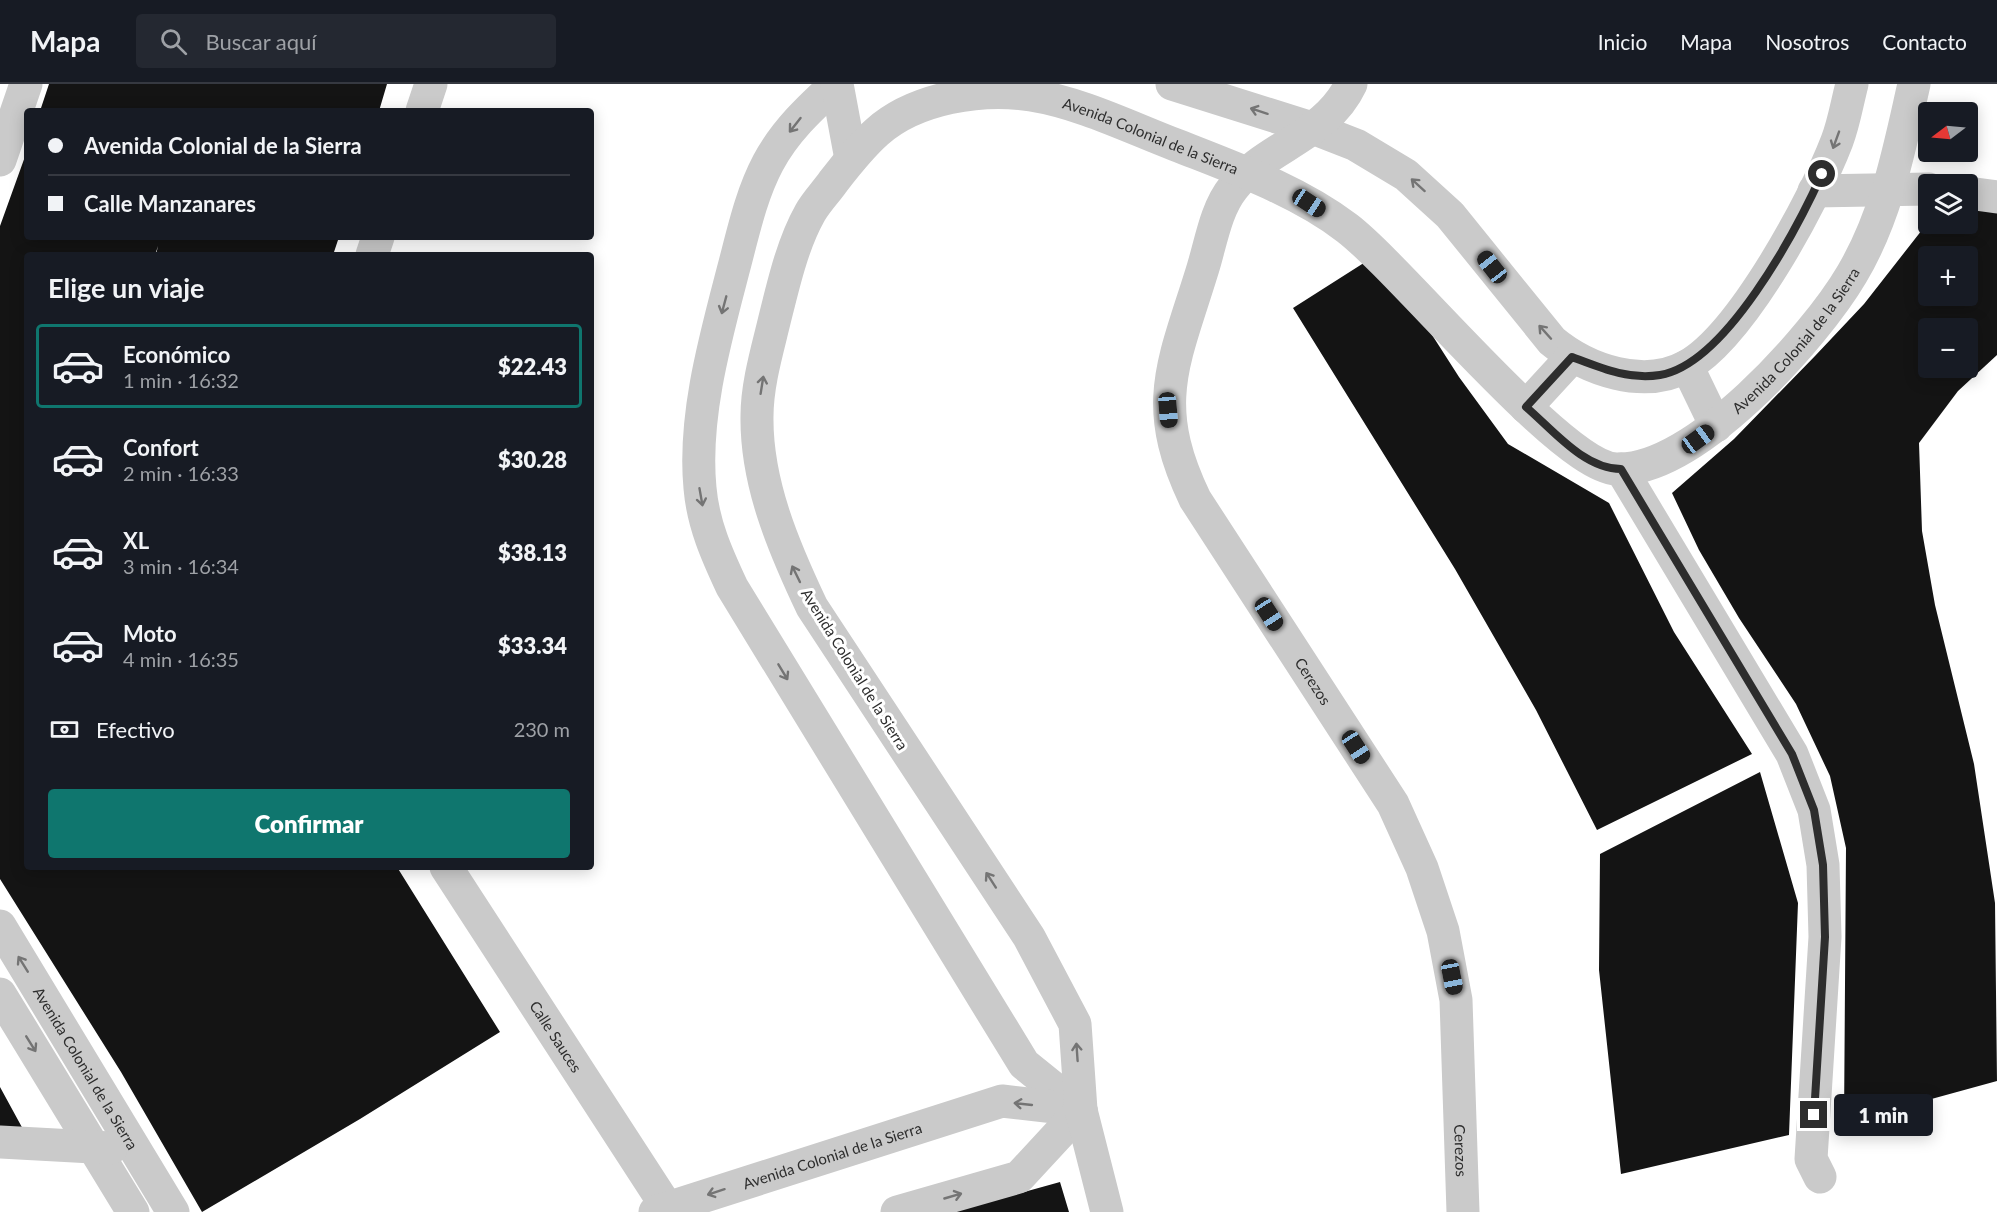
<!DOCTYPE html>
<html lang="es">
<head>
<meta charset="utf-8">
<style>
  :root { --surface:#171b24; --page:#242831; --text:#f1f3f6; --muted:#9ea1a6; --line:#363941; --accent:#0f766e }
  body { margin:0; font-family:Lato,sans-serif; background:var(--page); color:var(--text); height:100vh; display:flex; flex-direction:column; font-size:22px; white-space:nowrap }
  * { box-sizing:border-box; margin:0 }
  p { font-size:20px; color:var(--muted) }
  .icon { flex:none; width:33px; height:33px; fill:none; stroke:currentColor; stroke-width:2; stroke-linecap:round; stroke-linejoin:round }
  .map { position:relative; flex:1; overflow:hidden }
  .panel { position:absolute; left:24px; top:168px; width:570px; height:618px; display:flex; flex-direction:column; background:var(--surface); border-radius:6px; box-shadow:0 3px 15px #0003 }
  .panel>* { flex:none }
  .hud { position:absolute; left:24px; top:24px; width:570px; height:132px; border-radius:6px; box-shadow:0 3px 15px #0003; display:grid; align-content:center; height:132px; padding:0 24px; background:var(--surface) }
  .needle { width:39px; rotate:254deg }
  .buttons { position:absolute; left:1918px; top:18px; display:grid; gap:12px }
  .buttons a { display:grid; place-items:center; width:60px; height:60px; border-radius:6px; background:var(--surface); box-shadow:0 3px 15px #0003; font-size:30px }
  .end { position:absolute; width:27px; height:27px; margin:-14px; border:8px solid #2d2d2d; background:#fff; box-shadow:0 0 0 3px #fff }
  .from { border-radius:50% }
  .bubble { position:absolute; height:42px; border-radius:6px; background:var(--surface); box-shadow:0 3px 15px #0003; font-size:20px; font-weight:800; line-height:42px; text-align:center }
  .car { position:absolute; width:18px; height:36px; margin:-18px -9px; border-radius:8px; box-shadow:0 0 4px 2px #0007; background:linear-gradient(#222 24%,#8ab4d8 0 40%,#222 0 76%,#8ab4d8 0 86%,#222 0) }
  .hud b { display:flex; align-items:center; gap:21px; height:57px; font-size:22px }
  .hud b+b { border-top:2px solid var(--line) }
  .hud i { width:15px; height:15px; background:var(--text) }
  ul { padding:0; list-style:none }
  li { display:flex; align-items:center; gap:18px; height:84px; margin:0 12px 9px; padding:0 12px; border:3px solid transparent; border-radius:6px }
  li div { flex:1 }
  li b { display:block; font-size:22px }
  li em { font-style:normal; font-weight:800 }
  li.active { border-color:var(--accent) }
  li>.icon { width:54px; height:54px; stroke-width:1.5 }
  h2 { padding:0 24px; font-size:27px; line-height:72px }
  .pay { display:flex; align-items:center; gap:15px; height:66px; padding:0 24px; font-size:22px }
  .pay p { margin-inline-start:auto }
  .action { display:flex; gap:12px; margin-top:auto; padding:12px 24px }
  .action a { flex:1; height:69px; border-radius:6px; background:var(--accent); color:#fff; font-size:24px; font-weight:800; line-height:69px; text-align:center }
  header { display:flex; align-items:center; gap:36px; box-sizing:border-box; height:84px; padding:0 30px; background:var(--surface); border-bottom:2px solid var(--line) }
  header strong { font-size:28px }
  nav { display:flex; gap:33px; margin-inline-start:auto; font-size:21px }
  .search { width:420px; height:54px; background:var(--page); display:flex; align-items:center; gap:15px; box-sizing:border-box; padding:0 21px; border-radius:6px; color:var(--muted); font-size:22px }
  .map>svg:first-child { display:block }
  .building { fill:#141414; fill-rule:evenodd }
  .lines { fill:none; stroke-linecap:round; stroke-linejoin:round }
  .street { stroke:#cacaca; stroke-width:33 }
  .oneway { stroke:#747474 }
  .route { stroke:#2d2d2d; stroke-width:8 }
  .labels { text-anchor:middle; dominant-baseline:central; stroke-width:6; stroke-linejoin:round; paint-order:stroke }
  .street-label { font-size:15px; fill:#2d2d2d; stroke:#fff }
</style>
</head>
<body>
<header>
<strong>Mapa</strong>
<div class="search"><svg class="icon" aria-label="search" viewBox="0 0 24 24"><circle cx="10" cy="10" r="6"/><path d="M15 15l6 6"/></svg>Buscar aquí</div>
<nav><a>Inicio</a><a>Mapa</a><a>Nosotros</a><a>Contacto</a></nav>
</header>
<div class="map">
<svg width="1997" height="1128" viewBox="0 0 1997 1128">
  <rect width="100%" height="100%" fill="#fff"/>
  <path class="building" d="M49,0H387L379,27H40Z
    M27,67V153H339L333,171H156L158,162L155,171H27V783H397L500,948L360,1035L202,1128L121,988L0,795V142Z
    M1968,120L1997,126V271L1958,307L1919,359L1922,447L1935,521L1974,680L1995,819L1997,997L1844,1039L1846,764L1830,692L1796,620L1739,534L1699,466L1672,409L1734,355L1815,272L1864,220L1929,137V140H1968ZM1929,172H1968V212H1929ZM1929,244H1968V284H1929Z
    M1370,175L1418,229L1459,293L1508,360L1609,419L1674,548L1752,670L1597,746L1536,626L1455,485L1293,224Z
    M1760,688L1798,819L1789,1051L1621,1090L1599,886L1600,770Z
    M0,1003L24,1047L0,1045Z
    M1060,1098L1069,1128H956V1127Z"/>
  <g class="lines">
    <g class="street">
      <path d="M836,0C810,24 785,47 768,79C751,111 743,149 734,183C716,252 693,332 700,404C703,440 717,471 732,503L1024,980L1081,1026"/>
      <path d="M837,0L851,75"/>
      <path d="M1172,0L1315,45L1356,61L1406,91L1450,131L1552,257C1587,286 1644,306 1687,282C1742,251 1814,117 1837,57C1844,39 1847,19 1852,0"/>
      <path id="s1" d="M1351,0C1326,53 1266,62 1233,104C1216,125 1211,158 1203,184C1174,279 1149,319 1195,415L1393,720L1422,784L1443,847L1456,916L1463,1128"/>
      <path d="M422,27L431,0"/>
      <path d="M0,76L26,0"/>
      <path d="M1814,107L1929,105"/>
      <path d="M1968,109L1997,113"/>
      <path d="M372,171L378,153"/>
      <path d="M1687,282L1716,342"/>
      <path d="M1526,323L1572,273"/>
      <path d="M1621,385L1792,670L1814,726L1823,781L1825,853L1811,1075L1820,1093"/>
      <path id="s2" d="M446,783L670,1128"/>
      <path id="s3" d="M0,842L173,1128"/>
      <path d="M0,910L133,1128"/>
      <path d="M0,1058L111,1064"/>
      <path id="s4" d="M655,1128L1002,1017L1081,1026"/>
      <path d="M897,1128L1019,1093L1081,1026"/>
      <path id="s5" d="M1107,1128L1081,1026L1075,940L1029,853L812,523C784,464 756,399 757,332C757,301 767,267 774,238C783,202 792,161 810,129C816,118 826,108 833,98C847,80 860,63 877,48C915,14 982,3 1031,11C1081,19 1129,43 1176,61C1234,84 1297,106 1347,144C1402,186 1561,382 1616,385C1694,389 1815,253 1852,190C1887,131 1899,66 1914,0"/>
    </g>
  </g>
  <defs><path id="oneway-shaft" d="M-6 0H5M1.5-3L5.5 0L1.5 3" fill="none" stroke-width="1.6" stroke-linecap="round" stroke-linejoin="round" transform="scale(1.5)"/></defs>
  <g class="oneway">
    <use href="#oneway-shaft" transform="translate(1259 27) rotate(-162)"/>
    <use href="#oneway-shaft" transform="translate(795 41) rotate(128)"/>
    <use href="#oneway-shaft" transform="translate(1836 56) rotate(110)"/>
    <use href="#oneway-shaft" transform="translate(1418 101) rotate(-138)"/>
    <use href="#oneway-shaft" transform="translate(724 221) rotate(105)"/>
    <use href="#oneway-shaft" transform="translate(1545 248) rotate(-132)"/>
    <use href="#oneway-shaft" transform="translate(762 301) rotate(-81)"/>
    <use href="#oneway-shaft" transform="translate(701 413) rotate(80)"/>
    <use href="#oneway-shaft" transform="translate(796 490) rotate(-116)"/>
    <use href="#oneway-shaft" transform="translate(783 588) rotate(59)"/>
    <use href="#oneway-shaft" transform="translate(991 796) rotate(-123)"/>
    <use href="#oneway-shaft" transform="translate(23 880) rotate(-122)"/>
    <use href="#oneway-shaft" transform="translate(31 960) rotate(58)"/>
    <use href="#oneway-shaft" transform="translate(1077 968) rotate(-94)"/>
    <use href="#oneway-shaft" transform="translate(1023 1020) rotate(-174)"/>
    <use href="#oneway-shaft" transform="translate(716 1108) rotate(162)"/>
    <use href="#oneway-shaft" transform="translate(953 1112) rotate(-16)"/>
  </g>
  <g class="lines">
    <path class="route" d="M1814,1031L1825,853L1823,781L1814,726L1792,670L1621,385C1584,385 1553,346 1526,323L1572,273C1601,284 1628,296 1660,291C1726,280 1796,147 1822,90"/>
  </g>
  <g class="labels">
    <g class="street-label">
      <text stroke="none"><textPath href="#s5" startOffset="1491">Avenida Colonial de la Sierra</textPath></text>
      <text stroke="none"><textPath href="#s5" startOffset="2301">Avenida Colonial de la Sierra</textPath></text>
      <text transform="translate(855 585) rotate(58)">Avenida Colonial de la Sierra</text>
      <text stroke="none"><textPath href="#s1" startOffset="702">Cerezos</textPath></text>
      <text stroke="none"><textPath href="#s2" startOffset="202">Calle Sauces</textPath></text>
      <text stroke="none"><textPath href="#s3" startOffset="166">Avenida Colonial de la Sierra</textPath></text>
      <text stroke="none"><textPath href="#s1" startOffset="1206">Cerezos</textPath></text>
      <text stroke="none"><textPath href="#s4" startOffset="186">Avenida Colonial de la Sierra</textPath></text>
    </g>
  </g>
</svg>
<div class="buttons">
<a><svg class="needle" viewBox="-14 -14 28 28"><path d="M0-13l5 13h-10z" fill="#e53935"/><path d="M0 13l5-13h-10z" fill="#9ea1a6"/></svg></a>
<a><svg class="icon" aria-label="layers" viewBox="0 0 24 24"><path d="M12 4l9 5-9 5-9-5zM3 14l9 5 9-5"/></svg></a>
<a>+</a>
<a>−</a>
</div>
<i class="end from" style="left:1822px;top:90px"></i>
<i class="end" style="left:1814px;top:1031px"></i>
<div class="bubble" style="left:1834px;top:1010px;width:99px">1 min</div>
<i class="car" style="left:1309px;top:119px;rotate:123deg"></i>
<i class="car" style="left:1492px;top:183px;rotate:322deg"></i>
<i class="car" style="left:1168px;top:326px;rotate:175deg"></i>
<i class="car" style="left:1698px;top:355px;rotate:54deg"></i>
<i class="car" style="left:1269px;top:530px;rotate:147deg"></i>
<i class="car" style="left:1356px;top:663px;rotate:147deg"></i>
<i class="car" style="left:1452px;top:893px;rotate:169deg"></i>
<div class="hud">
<b><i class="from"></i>Avenida Colonial de la Sierra</b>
<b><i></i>Calle Manzanares</b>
</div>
<section class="panel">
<h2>Elige un viaje</h2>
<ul>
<li class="active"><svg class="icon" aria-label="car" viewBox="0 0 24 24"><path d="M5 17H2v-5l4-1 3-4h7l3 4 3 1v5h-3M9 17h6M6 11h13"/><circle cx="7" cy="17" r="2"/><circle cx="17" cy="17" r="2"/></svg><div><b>Económico</b><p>1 min · 16:32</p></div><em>$22.43</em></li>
<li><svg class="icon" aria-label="car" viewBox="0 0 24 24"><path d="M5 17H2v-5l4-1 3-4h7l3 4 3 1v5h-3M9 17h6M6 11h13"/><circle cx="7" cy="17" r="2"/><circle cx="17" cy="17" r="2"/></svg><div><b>Confort</b><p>2 min · 16:33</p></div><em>$30.28</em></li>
<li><svg class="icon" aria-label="car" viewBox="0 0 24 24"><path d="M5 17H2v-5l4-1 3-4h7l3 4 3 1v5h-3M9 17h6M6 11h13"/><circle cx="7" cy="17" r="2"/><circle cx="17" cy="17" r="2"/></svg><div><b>XL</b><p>3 min · 16:34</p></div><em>$38.13</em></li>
<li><svg class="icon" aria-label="car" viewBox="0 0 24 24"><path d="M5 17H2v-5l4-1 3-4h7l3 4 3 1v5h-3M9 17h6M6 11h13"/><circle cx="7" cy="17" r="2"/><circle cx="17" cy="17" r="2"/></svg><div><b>Moto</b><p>4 min · 16:35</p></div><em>$33.34</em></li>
</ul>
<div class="pay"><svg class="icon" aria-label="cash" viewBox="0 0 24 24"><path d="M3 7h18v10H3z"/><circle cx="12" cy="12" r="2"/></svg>Efectivo<p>230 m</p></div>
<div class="action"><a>Confirmar</a></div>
</section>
</div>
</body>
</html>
